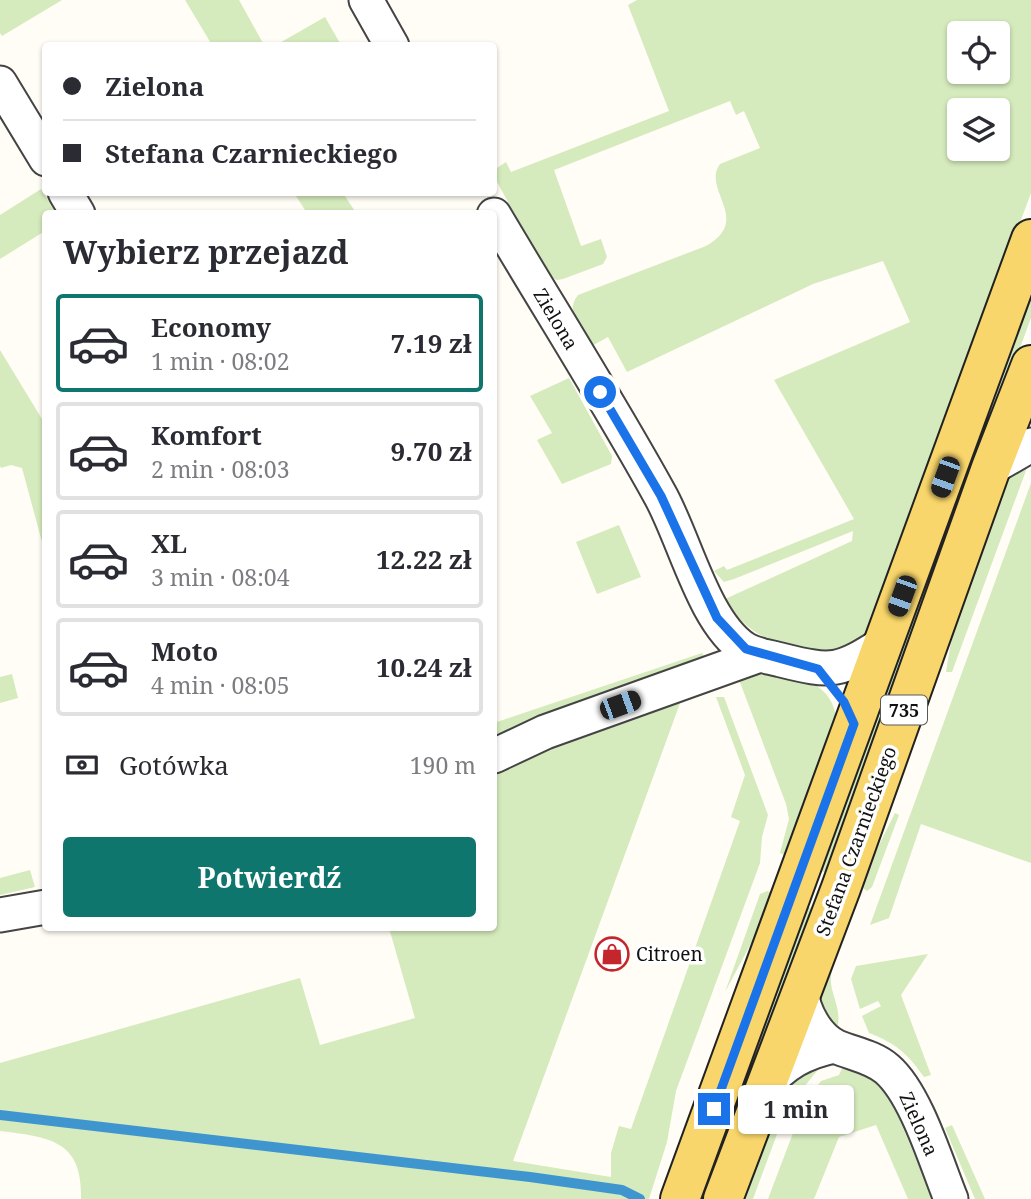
<!DOCTYPE html>
<html lang="pl">
<head>
<meta charset="utf-8">
<style>
  :root { --surface:#fff; --page:#f7f7f7; --text:#2b2b33; --muted:#7c7c81; --line:#e1e1e2; --accent:#0f766e }
  body { margin:0; font-family:"Noto Serif",serif; background:var(--page); color:var(--text); height:100vh; display:flex; flex-direction:column; font-size:26px; white-space:nowrap }
  * { box-sizing:border-box; margin:0 }
  p { font-size:23px; color:var(--muted) }
  .icon { flex:none; width:38px; height:38px; fill:none; stroke:currentColor; stroke-width:2; stroke-linecap:round; stroke-linejoin:round }
  .map { position:relative; flex:1; overflow:hidden }
  .sheet { position:absolute; left:42px; top:210px; width:455px; height:721px; display:flex; flex-direction:column; background:var(--surface); border-radius:7px; box-shadow:0 2px 5px #0004 }
  .sheet>* { flex:none }
  .banner { position:absolute; left:42px; top:42px; width:455px; height:154px; border-radius:7px; box-shadow:0 2px 5px #0004; display:grid; align-content:center; height:154px; padding:0 21px; background:var(--surface) }
  .tools { position:absolute; left:947px; top:21px; display:grid; gap:14px }
  .tools a { display:grid; place-items:center; width:63px; height:63px; border-radius:7px; background:var(--surface); box-shadow:0 2px 5px #0004; font-size:35px }
  .end { position:absolute; width:32px; height:32px; margin:-16px; border:9px solid #1a73e8; background:#fff; box-shadow:0 0 0 4px #fff }
  .from { border-radius:50% }
  .bubble { position:absolute; height:49px; border-radius:7px; background:var(--surface); box-shadow:0 2px 5px #0004; font-size:23px; font-weight:700; line-height:49px; text-align:center }
  .car { position:absolute; width:21px; height:42px; margin:-21px -10px; border-radius:9px; box-shadow:0 0 5px 2px #0007; background:linear-gradient(#222 24%,#8ab4d8 0 40%,#222 0 76%,#8ab4d8 0 86%,#222 0) }
  .banner b { display:flex; align-items:center; gap:24px; height:66px; font-size:26px }
  .banner b+b { border-top:2px solid var(--line) }
  .banner i { width:18px; height:18px; background:var(--text) }
  ul { padding:0; list-style:none }
  li { display:flex; align-items:center; gap:21px; height:98px; margin:0 14px 10px; padding:0 7px; border:4px solid var(--line); border-radius:7px }
  li div { flex:1 }
  li b { display:block; font-size:26px }
  li em { font-style:normal; font-weight:700 }
  li.current { border-color:var(--accent) }
  li>.icon { width:63px; height:63px; stroke-width:1.5 }
  h2 { padding:0 21px; font-size:32px; line-height:84px }
  .pay { display:flex; align-items:center; gap:18px; height:77px; padding:0 21px; font-size:26px }
  .pay p { margin-inline-start:auto }
  .action { display:flex; gap:14px; margin-top:auto; padding:14px 21px }
  .action a { flex:1; height:80px; border-radius:7px; background:var(--accent); color:#fff; font-size:28px; font-weight:700; line-height:80px; text-align:center }
  .map>svg:first-child { display:block }
  .green { fill:#d5ebbd; fill-rule:evenodd }
  .lines { fill:none; stroke-linecap:round; stroke-linejoin:round }
  .stream { stroke:#3f96cf; stroke-width:10 }
  .street-casing { stroke:#444; stroke-width:37 }
  .primary-casing { stroke:#222; stroke-width:42 }
  .street { stroke:#fff; stroke-width:33 }
  .primary { stroke:#f9d66b; stroke-width:38 }
  .route { stroke:#1a73e8; stroke-width:9 }
  .labels { text-anchor:middle; dominant-baseline:central; stroke-width:7; stroke-linejoin:round; paint-order:stroke }
  .shield { fill:#fff; stroke:#585858; stroke-width:2 }
  .shield-label { font-size:18px; font-weight:bold; fill:#111 }
  .street-label { font-size:19px; fill:#111; stroke:#fff }
  .poi-label { font-size:19px; fill:#111; stroke:#fff; text-anchor:start }
</style>
</head>
<body>
<div class="map">
<svg width="1031" height="1199" viewBox="0 0 1031 1199">
  <rect width="100%" height="100%" fill="#fffdf5"/>
  <path class="green" d="M0,0H62L2,36L0,33Z
    M185,0H239L264,45H212Z
    M637,0H1031V193L863,643C857,646 850,651 844,653C836,655 824,651 816,651C773,647 749,634 723,600L852,541L853,531L734,579L724,582L714,571L724,566L727,570L854,519L774,380L910,322L883,261L813,284L627,372L608,337L590,347C581,331 564,312 578,295L706,246C753,220 701,189 720,164L760,148L744,111L736,115L730,101L554,170L581,246L601,239L607,257L603,264L563,279L557,280L548,276L495,178L494,170L506,162L511,172L669,111L628,5ZM959,33H998V72H959ZM959,110H998V149H959Z
    M325,17L341,45H276Z
    M41,189L56,213L46,214L45,231L0,259V215Z
    M294,193H343L356,213H307Z
    M1031,294V318L827,873L818,870Z
    M0,350L45,424V553L22,468L11,465L1,468L0,466Z
    M569,378L612,456L611,464L562,484L537,440L552,433L530,396Z
    M1028,465L952,672H946L953,629L1002,488L1009,476Z
    M1031,483V863L921,824L889,918L870,925Z
    M619,525L641,577L597,594L576,542Z
    M702,653L705,658L494,739V723Z
    M756,671C789,677 829,676 836,716L787,856L780,853L789,819L786,804L738,677Z
    M12,674L18,698L0,703V677Z
    M683,695L513,1161L611,1177V1153L619,1126L631,1129L740,821L731,817L745,775L716,697H724L768,815L762,837L760,863L676,1091L667,1142L649,1199H81C83,1140 49,1137 0,1131V1063L300,978L320,1045L415,1018L389,928H494V766Z
    M895,813L899,815L872,887L867,891L859,885Z
    M30,870L35,887L0,895V878Z
    M767,891L774,893L762,923L725,992L760,894Z
    M805,906L814,909L707,1199H698Z
    M928,954L901,995L931,1075L924,1077C907,1053 897,1044 869,1033L862,1016L881,1006L878,1001L860,1009L851,979L856,966Z
    M832,970C826,993 845,1006 836,1033L816,999L824,980Z
    M825,1061L795,1098L784,1127L780,1126L753,1199H742L787,1080Z
    M843,1066L876,1080L890,1097L933,1199H908L876,1125L839,1137L814,1199H768L804,1104L821,1081L839,1075Z
    M952,1125L985,1199H975L945,1128Z"/>
  <g class="lines">
    <path class="stream" d="M0,1115L530,1177L622,1190L640,1199"/>
    <defs>
      <path id="street" d="M366,0L392,46
        M0,83L46,159
        M65,192L78,214
        M494,215C549,308 607,399 659,493C684,536 703,622 745,649C755,655 770,657 781,660C833,673 839,672 884,643
        M991,468L1031,445
        M494,756L545,732L760,655
        M0,915L46,907
        M801,990C803,1012 817,1038 837,1047C854,1054 873,1057 887,1069C916,1094 936,1162 951,1199
        M764,1087C784,1064 804,1052 834,1046"/>
      <path id="primary" d="M680,1199L1031,239
        M723,1199L841,888L991,468L1031,365"/>
    </defs>
    <use href="#street" class="street-casing"/>
    <use href="#primary" class="primary-casing"/>
    <use href="#street" class="street"/>
    <use href="#primary" class="primary"/>
  </g>
  <g class="lines">
    <path class="route" d="M600,392L661,496L717,618L746,649L818,669L844,702L854,724L714,1109"/>
  </g>
  <defs>
    <symbol id="shop-ring" viewBox="-11 -11 22 22"><circle r="9.5" fill="#fff" stroke="#c4262e" stroke-width="1.5"/><path d="M-5-2.5h2.3a2.7 3.5 0 0 1 5.4 0H5L5.5 6h-11ZM-1.5-2.5h3a1.5 2.3 0 0 0-3 0Z" fill="#c4262e"/></symbol>
  </defs>
  <g fill-rule="evenodd">
    <use href="#shop-ring" x="593" y="935" width="38" height="38"/>
  </g>
  <g class="labels">
    <rect class="shield" x="881" y="695.5" width="46" height="29" rx="5"/>
    <g class="shield-label">
      <text x="904" y="710">735</text>
    </g>
    <g class="street-label">
      <text transform="translate(556 319) rotate(59)">Zielona</text>
      <text transform="translate(856 841) rotate(-70)">Stefana Czarnieckiego</text>
      <text transform="translate(919 1124) rotate(66)">Zielona</text>
    </g>
    <g class="poi-label">
      <text x="636" y="954">Citroen</text>
    </g>
  </g>
</svg>
<div class="tools">
<a><svg class="icon" aria-label="locate" viewBox="0 0 24 24"><circle cx="12" cy="12" r="6"/><path d="M12 2v4M12 18v4M2 12h4M18 12h4"/></svg></a>
<a><svg class="icon" aria-label="layers" viewBox="0 0 24 24"><path d="M12 4l9 5-9 5-9-5zM3 14l9 5 9-5"/></svg></a>
</div>
<i class="end from" style="left:600px;top:392px"></i>
<i class="end" style="left:714px;top:1109px"></i>
<div class="bubble" style="left:738px;top:1085px;width:116px">1 min</div>
<i class="car" style="left:945px;top:477px;rotate:200deg"></i>
<i class="car" style="left:902px;top:596px;rotate:200deg"></i>
<i class="car" style="left:620px;top:705px;rotate:70deg"></i>
<div class="banner">
<b><i class="from"></i>Zielona</b>
<b><i></i>Stefana Czarnieckiego</b>
</div>
<section class="sheet">
<h2>Wybierz przejazd</h2>
<ul>
<li class="current"><svg class="icon" aria-label="car" viewBox="0 0 24 24"><path d="M5 17H2v-5l4-1 3-4h7l3 4 3 1v5h-3M9 17h6M6 11h13"/><circle cx="7" cy="17" r="2"/><circle cx="17" cy="17" r="2"/></svg><div><b>Economy</b><p>1 min · 08:02</p></div><em>7.19 zł</em></li>
<li><svg class="icon" aria-label="car" viewBox="0 0 24 24"><path d="M5 17H2v-5l4-1 3-4h7l3 4 3 1v5h-3M9 17h6M6 11h13"/><circle cx="7" cy="17" r="2"/><circle cx="17" cy="17" r="2"/></svg><div><b>Komfort</b><p>2 min · 08:03</p></div><em>9.70 zł</em></li>
<li><svg class="icon" aria-label="car" viewBox="0 0 24 24"><path d="M5 17H2v-5l4-1 3-4h7l3 4 3 1v5h-3M9 17h6M6 11h13"/><circle cx="7" cy="17" r="2"/><circle cx="17" cy="17" r="2"/></svg><div><b>XL</b><p>3 min · 08:04</p></div><em>12.22 zł</em></li>
<li><svg class="icon" aria-label="car" viewBox="0 0 24 24"><path d="M5 17H2v-5l4-1 3-4h7l3 4 3 1v5h-3M9 17h6M6 11h13"/><circle cx="7" cy="17" r="2"/><circle cx="17" cy="17" r="2"/></svg><div><b>Moto</b><p>4 min · 08:05</p></div><em>10.24 zł</em></li>
</ul>
<div class="pay"><svg class="icon" aria-label="cash" viewBox="0 0 24 24"><path d="M3 7h18v10H3z"/><circle cx="12" cy="12" r="2"/></svg>Gotówka<p>190 m</p></div>
<div class="action"><a>Potwierdź</a></div>
</section>
</div>
</body>
</html>
